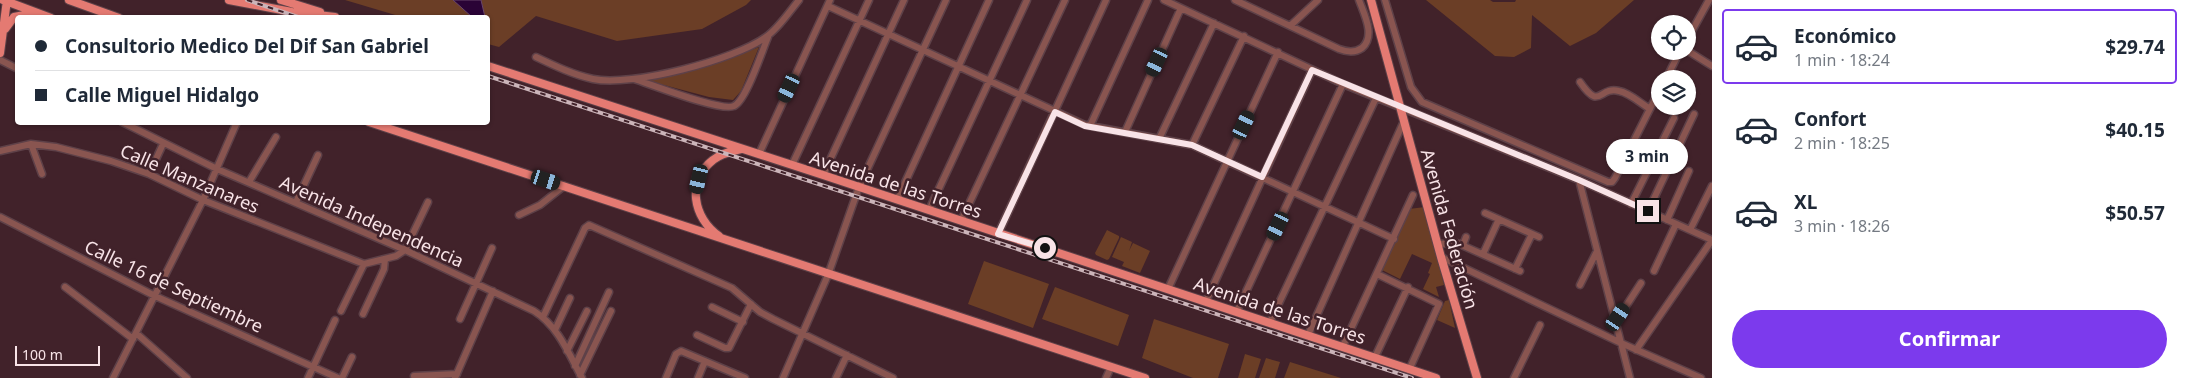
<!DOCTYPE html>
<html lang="es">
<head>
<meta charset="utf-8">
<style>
  :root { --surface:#fff; --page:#f2f2f3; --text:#1f2937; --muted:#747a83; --line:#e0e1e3; --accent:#7c3aed }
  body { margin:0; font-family:"Noto Sans",sans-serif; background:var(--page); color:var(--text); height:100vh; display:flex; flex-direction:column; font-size:19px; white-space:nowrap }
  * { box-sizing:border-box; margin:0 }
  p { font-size:16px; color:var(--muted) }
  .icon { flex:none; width:28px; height:28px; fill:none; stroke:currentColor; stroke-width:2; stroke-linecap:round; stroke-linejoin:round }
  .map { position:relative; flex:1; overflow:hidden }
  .panel { display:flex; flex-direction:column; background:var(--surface); width:475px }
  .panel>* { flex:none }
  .hud { position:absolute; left:15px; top:15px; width:475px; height:110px; border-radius:5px; box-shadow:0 1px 4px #0004; display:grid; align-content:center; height:110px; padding:0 20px; background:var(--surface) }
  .tools { position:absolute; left:1651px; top:15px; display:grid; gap:10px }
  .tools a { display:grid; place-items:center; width:45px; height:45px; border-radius:50%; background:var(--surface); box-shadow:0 1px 4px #0004; font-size:25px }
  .scale { position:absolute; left:15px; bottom:12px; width:85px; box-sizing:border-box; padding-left:5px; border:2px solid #f8e3e7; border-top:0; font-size:14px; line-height:18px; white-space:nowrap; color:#f8e3e7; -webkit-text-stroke:4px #41222a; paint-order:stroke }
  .end { position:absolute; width:22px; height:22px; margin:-11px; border:6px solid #f8e3e7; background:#111; box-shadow:0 0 0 2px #111 }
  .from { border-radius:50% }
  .bubble { position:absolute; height:35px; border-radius:18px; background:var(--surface); box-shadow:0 1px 4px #0004; font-size:16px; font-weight:700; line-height:35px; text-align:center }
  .car { position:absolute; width:15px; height:30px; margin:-15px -8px; border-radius:6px; box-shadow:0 0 4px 1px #0007; background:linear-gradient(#222 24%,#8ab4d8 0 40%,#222 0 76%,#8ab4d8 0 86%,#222 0) }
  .hud b { display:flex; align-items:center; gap:18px; height:48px; font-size:19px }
  .hud b+b { border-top:1px solid var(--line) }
  .hud i { width:12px; height:12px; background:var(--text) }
  ul { padding:9px 0 0; list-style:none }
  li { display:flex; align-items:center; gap:15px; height:75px; margin:0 10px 8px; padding:0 10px; border:2px solid transparent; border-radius:5px }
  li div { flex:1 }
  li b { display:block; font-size:19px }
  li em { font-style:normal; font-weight:700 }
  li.current { border-color:var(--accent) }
  li>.icon { width:45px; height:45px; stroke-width:1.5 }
  .cta { display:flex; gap:10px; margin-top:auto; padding:10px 20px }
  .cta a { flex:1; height:58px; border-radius:30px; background:var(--accent); color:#fff; font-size:20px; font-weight:700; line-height:58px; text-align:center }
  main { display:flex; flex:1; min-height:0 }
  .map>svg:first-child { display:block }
  .green { fill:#6b3e26 }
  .water { fill:#2a0336; stroke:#68466b }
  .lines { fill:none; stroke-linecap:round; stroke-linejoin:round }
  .minor-casing { stroke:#5e4148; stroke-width:9 }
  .major-casing { stroke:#5e4148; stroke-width:10 }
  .minor { stroke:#895550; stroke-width:6 }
  .major { stroke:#e47a72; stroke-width:8 }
  .rail-casing { stroke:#cbb4b9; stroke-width:4 }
  .rail { stroke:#41222a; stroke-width:2; stroke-dasharray:5.5; stroke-linecap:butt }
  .route { stroke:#f8e3e7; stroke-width:6 }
  .labels { text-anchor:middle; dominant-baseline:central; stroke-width:5; stroke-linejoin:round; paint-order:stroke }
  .street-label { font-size:18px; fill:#f8e3e7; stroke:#41222a }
</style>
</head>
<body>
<main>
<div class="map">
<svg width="1712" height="378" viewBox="0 0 1712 378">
  <rect width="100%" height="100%" fill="#41222a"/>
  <path class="green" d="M345,0H751L746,5L702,29L617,41L536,16L499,47L488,44V18L402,17Z
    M1426,0H1490L1493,2H1515L1516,0H1634L1596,33L1570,46L1532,15L1531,48L1514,57L1495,56Z
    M759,47L741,91L733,100L709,97L645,80L731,58Z
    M1425,207L1444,285L1436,287L1439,297L1423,289L1430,274L1428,273L1432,263L1412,254L1400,279L1382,270L1409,209Z
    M1107,230L1119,236V238L1109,259L1107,260L1096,255L1095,253Z
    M1121,237L1132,242L1129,251L1133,243L1150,251L1140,273L1122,266L1124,262L1112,257Z
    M984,261L1049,284L1033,328L968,304Z
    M1055,287L1129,315L1118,346L1042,319Z
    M1449,300L1455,328L1437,320L1445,301Z
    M1154,319L1229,344L1218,378H1193L1142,358Z
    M1245,354L1261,359L1255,378H1238Z
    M1266,358L1280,362L1275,378H1259Z
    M1290,362L1341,378H1284Z"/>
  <path class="water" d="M453,0H481L485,17H472Z"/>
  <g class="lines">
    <defs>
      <path id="minor" d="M1164,0L1343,84L1579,180L1712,240
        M1235,0L1339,49C1347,52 1355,53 1362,48C1376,36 1364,14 1359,0
        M1385,0L1411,87L1422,102L1608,182H1612L1615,178L1660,89
        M828,6L1085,125L1192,145L1394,239
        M1290,26L1318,0
        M1688,38L1709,0
        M1688,51L1712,66
        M536,57C555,66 574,75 593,79C632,87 734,60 766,37C779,28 789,12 799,0
        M0,60L18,69
        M634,79C650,84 721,112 734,106C746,101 762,51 768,37
        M1666,79L1680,51
        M1580,82C1601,112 1598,86 1619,91C1630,93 1640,103 1650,109
        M122,122L217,169L405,250L534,311C558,326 569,354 582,378
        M1090,126L1148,0
        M1125,132L1181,8
        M1159,139L1214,23
        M31,144L42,174
        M1192,145L1244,36
        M0,151L31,144L56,147L111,161L149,174L203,200L364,264L396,256L405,250L428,202
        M759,154L830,0
        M792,165L869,0
        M149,174L163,144
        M823,175L904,0
        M1579,180L1630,378
        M249,182L276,137
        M897,200L989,0
        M296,202L318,155
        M1631,204L1674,118
        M929,210L1027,0
        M1648,211L1694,114
        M1485,213L1539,237
        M519,215L540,205L564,186
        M0,217L155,296L338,378
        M1667,220L1689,171
        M961,221L1065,0
        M1690,230L1712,186
        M998,234L1106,0
        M1438,244L1457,243L1520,271
        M1463,245L1466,237
        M1483,254L1499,219
        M1441,257L1621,343L1701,378
        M1515,269L1532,234
        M1654,271L1676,224
        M1377,274L1439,304L1409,370
        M1580,285L1596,253
        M65,287L133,339
        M1168,289L1278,52
        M1206,301L1312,70
        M712,307L743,322
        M341,311L364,264
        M1237,311L1343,84
        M363,314L384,269L385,259
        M543,317L585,228L589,225L732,288L760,312L773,319L893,378
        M460,319L492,248
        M1270,322L1376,98
        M1615,323L1641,283
        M555,330L570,298
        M136,333L187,378
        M697,335L725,348H729L751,304
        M1308,335L1404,121
        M1343,346L1413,195
        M1636,350L1712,240
        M567,351L587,311
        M1375,357L1408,287
        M575,366L609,292
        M580,375L611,311
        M414,376L457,374
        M113,378L203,200L237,122
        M308,378L335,320
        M342,378L352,357
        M455,378L493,291
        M666,378L676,354L681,351L745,378
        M698,378L705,361
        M783,378L828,275L859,187L946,0
        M836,378L847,355
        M1106,378L1111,367
        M1514,378L1540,325"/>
      <path id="major" d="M3,0L51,18
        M69,0L119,18
        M229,0L292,12L335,17
        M281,0L320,12
        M1371,0L1441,257L1477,378
        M5,29L14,17L35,13
        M0,53L7,0
        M488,66L823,175L1436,378
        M369,122L1145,378
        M719,236C693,218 686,181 713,160C720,154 732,151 741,149"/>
    </defs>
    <use href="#minor" class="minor-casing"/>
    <use href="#major" class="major-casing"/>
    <use href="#minor" class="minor"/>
    <use href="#major" class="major"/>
    <defs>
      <path id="rail" d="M247,0L301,18
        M488,76L1412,378"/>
    </defs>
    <use href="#rail" class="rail-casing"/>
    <use href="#rail" class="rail"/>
  </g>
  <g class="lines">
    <path class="route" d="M1045,248L998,234L1055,112L1085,126L1192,145L1262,177L1312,70L1579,180L1648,211"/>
  </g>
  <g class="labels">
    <g class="street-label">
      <text transform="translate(190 178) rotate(23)">Calle Manzanares</text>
      <text transform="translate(896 184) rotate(18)">Avenida de las Torres</text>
      <text transform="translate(372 221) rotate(24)">Avenida Independencia</text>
      <text transform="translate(1450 229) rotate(74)">Avenida Federación</text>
      <text transform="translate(174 286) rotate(25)">Calle 16 de Septiembre</text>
      <text transform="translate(1280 310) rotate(18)">Avenida de las Torres</text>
    </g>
  </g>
</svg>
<div class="tools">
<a><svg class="icon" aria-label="locate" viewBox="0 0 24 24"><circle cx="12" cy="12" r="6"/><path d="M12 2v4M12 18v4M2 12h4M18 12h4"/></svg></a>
<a><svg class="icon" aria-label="layers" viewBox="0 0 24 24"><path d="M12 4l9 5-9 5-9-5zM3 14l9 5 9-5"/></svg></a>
</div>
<div class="scale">100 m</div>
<i class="end from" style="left:1045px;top:248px"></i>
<i class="end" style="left:1648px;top:211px"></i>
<div class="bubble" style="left:1606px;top:139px;width:82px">3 min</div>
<i class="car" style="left:1157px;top:62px;rotate:205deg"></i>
<i class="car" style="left:789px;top:88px;rotate:205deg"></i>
<i class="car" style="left:1244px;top:125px;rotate:25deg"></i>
<i class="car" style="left:699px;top:179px;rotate:193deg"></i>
<i class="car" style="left:546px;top:180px;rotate:108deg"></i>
<i class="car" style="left:1278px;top:226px;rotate:205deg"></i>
<i class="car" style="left:1618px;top:317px;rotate:34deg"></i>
<div class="hud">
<b><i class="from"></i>Consultorio Medico Del Dif San Gabriel</b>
<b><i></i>Calle Miguel Hidalgo</b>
</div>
</div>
<section class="panel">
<ul>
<li class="current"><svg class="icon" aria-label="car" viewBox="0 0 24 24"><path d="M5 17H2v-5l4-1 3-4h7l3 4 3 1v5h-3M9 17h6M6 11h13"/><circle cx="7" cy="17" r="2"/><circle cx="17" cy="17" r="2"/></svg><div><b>Económico</b><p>1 min · 18:24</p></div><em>$29.74</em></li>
<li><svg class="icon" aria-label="car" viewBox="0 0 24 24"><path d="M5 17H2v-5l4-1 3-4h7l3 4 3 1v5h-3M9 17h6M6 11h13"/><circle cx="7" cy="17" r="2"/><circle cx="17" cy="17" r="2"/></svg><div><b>Confort</b><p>2 min · 18:25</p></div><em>$40.15</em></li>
<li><svg class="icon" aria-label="car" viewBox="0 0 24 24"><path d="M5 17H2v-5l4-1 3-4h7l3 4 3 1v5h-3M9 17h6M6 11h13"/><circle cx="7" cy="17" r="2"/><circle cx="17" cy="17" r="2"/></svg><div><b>XL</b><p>3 min · 18:26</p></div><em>$50.57</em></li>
</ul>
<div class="cta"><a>Confirmar</a></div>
</section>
</main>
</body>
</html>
